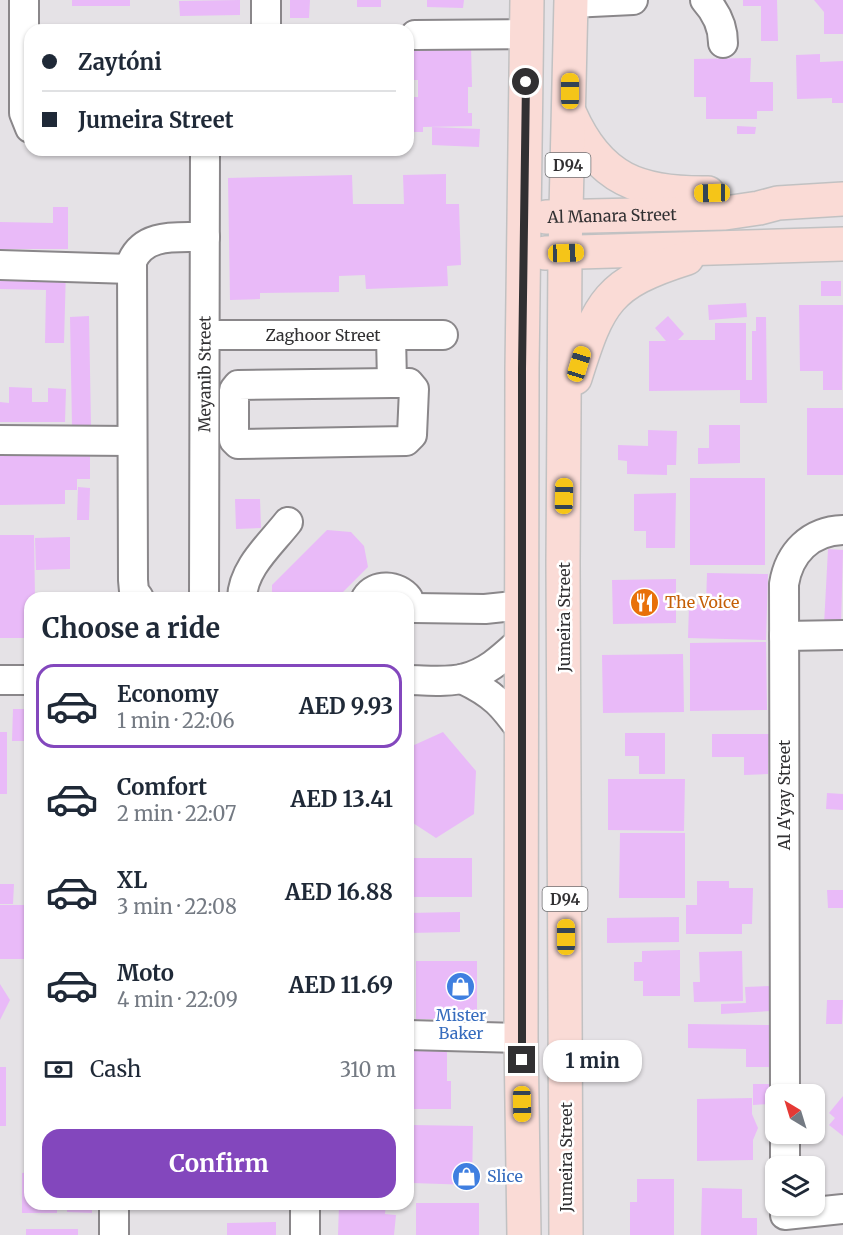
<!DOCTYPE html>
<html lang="en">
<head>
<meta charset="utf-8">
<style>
  :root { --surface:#fff; --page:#f6f6f7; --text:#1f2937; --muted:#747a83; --line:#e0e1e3; --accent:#8347bd }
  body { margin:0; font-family:Merriweather,serif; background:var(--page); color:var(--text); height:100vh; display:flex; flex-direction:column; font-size:22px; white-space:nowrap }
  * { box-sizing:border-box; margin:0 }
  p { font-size:20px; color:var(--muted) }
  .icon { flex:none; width:33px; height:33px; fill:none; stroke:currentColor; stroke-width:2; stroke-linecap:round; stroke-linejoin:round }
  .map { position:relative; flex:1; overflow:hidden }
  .drawer { position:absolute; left:24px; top:592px; width:390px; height:618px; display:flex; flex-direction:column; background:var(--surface); border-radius:18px; box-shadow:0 2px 4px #0004 }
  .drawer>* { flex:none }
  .banner { position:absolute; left:24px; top:24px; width:390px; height:132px; border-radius:18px; box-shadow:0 2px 4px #0004; display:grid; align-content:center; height:132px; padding:0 18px; background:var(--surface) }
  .needle { width:39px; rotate:322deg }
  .buttons { position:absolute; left:765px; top:1084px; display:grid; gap:12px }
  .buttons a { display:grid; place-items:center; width:60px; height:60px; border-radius:12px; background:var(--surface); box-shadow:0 2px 4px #0004; font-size:30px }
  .end { position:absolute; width:27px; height:27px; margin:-14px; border:8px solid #313032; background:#fff; box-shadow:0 0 0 3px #fff }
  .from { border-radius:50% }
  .bubble { position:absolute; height:42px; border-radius:18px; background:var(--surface); box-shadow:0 2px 4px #0004; font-size:20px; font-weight:700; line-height:42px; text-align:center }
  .car { position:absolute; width:18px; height:36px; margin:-18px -9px; border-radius:8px; box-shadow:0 0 4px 2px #0007; background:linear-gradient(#f5c518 24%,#345 0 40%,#f5c518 0 76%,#345 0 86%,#f5c518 0) }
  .banner b { display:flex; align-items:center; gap:21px; height:57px; font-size:22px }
  .banner b+b { border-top:2px solid var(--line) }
  .banner i { width:15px; height:15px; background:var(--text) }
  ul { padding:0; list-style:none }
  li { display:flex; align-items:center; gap:18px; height:84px; margin:0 12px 9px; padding:0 6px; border:3px solid transparent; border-radius:18px }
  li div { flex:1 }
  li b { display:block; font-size:22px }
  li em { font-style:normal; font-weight:700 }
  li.current { border-color:var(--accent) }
  li>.icon { width:54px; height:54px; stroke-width:1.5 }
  h2 { padding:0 18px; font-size:27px; line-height:72px }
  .pay { display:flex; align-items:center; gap:15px; height:66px; padding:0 18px; font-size:22px }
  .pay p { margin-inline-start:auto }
  .button { display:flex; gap:12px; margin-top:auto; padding:12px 18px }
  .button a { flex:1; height:69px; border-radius:18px; background:var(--accent); color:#fff; font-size:24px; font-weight:700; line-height:69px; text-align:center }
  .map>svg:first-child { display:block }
  .building { fill:#e9baf8 }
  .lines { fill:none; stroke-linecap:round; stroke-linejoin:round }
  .minor-casing { stroke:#8a878a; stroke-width:32 }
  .major-casing { stroke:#c1c1c2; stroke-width:36 }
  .minor { stroke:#fff; stroke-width:28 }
  .major { stroke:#fadbd6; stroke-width:33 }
  .route { stroke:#313032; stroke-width:8 }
  .labels { text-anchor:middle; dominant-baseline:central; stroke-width:5; stroke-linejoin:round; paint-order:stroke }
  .shield { fill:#fff; stroke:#6f6e70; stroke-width:1.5 }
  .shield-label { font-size:15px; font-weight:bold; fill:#313032 }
  .street-label { font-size:16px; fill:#313032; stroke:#fff }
  .food-label { font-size:16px; fill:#c56008; stroke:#fff; text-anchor:start }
  .shop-label { font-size:16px; fill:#366cbe; stroke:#fff }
</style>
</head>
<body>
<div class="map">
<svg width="843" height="1235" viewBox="0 0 843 1235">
  <rect width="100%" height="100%" fill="#e5e2e6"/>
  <path class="building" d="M72,0H130V6H72Z
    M240,0V15L180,16L179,1Z
    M290,0H310L309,18H290Z
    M357,0H381V7H357Z
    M427,0H464L463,8L427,7Z
    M743,0H777L778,41H761V6H743Z
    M814,0H843V34H824V12Z
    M471,45L472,87H468V113H472V126L423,127V132H408V97H418V80H413L412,46Z
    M820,54V62L843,61V103H832V98L797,99L796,55Z
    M751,58L750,82H773V111H757V119H706V97H694V59Z
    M737,126L756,127L755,134H737Z
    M432,127L480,129L479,147L432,145Z
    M446,174V204H459L461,265L447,266L448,286L366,289L365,275L339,276V292L260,293V299L230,300L228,178L352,175L353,204H404L403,175Z
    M53,207H68V249H0V222L53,223Z
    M0,267L66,269L64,343H45L46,290L0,289Z
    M821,281H841V296H821Z
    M746,303L747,317L709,320L708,305Z
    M799,305H843L842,390H823V371H800Z
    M89,316L91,426H72L70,317Z
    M668,316L684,334L678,340H715V323H746V380H752V331H756V317H766L767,403H740V390L649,391V341H666L655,328Z
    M9,387L32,388V402H48V388L66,389L65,422H0V402L9,403Z
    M807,408H843V475H807Z
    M709,425H740V463L698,464V448H709Z
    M648,430L677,431L676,465H667V475L627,474V461L618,460V445L648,446Z
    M72,449L71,455H90V479H77V490H65V504L0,505V450Z
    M690,478H765V565H690Z
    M78,487L90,488L89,520H77Z
    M676,493L675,548H646V531H634V494Z
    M235,499H260L261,528L236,529Z
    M327,530L351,532L364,546L368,567L337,598H272V585Z
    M0,535H34L35,598H30V638H0Z
    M70,537V569L36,570L35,538Z
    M828,549L843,550L841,625H824Z
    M707,573L768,574L766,640L688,638L689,604L706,605Z
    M676,579V623L613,624L612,580Z
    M766,642L767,710L690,711V643Z
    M683,654L684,712L603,713L602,655Z
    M13,709H30V741H12Z
    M0,732H7V794H0Z
    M443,732L476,771L474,814L436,838L413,823L412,746Z
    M625,733H665V774H639V756H625Z
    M712,734H769L768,774L744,775V757H712Z
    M608,779H685L684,831L608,830Z
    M827,793L843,794V810L826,809Z
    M620,833H685V898H619Z
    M413,858H472V897H413Z
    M697,881H729V888H753L752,924H742V934H686V905H697Z
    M0,884H14L13,904H0Z
    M827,890H843V908H828Z
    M0,905H25L24,959H0Z
    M460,912V932L408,933V913Z
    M679,917V942L607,943V918Z
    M680,950V996H643V981H634V962H642V951Z
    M742,951L743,1001L694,1002L693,982H700L699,952Z
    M416,961H477V1019H416Z
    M0,984L10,1000L0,1020Z
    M770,986L771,1011L721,1014V1004L746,1003L745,987Z
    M827,1000H843L842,1024H826Z
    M688,1024L770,1025L769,1067H746V1049L688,1048Z
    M408,1047H447V1081H451V1109H408Z
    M0,1067H6V1126H0Z
    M24,1076H30V1127H24Z
    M753,1084H769V1104L753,1105Z
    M843,1096V1136L829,1125L835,1118L829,1113Z
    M752,1098V1114L758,1128L753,1140V1160L697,1161V1099Z
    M413,1125L473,1126L472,1185L412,1183Z
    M30,1172V1204H57V1213H22V1173Z
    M637,1179H674V1235H630V1202H637Z
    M702,1188L742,1189V1218H757V1235H701Z
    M416,1203H479V1235H416Z
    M67,1204H92V1213L67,1212Z
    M138,1204H187V1207H138Z
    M339,1204H386L385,1214L396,1215L394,1235H338Z
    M276,1222V1235H227V1223Z
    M26,1229H78V1235H26Z"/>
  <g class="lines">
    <defs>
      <g id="minor">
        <path d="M24,0V113L30,128"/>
        <path d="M705,0C716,12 723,27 723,43"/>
        <path d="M571,3L633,0"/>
        <path d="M266,30V0"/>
        <path d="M415,35L526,34"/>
        <path d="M0,265L131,269"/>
        <path id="s1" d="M205,335H443"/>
        <path d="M391,335L392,383"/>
        <path d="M392,383H409L414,389L412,435L406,441L238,444L234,440V390L238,385Z"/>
        <path d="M0,440L132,441"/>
        <path d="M139,598L134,591L133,580L132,261C145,232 178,238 205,237"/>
        <path id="s2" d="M204,598L205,150"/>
        <path d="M242,598C243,568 270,545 288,522"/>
        <path d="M366,598C375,583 398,585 408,598"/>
        <path d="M414,608L485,609L523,605"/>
        <path d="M784,636L843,635"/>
        <path d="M462,679C494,694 503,705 523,733"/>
        <path d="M0,680H30"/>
        <path d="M408,680C426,680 448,683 465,678C489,672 505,655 523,639"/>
        <path d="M408,1035L521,1038"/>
        <path d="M785,1095L784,584C789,553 810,531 843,530"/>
        <path d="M785,1134V1167"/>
        <path d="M114,1204V1235"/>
        <path d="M305,1204V1235"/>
        <path d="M785,1215L843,1209"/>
      </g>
      <g id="major">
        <path d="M570,114C599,180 640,194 708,193"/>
        <path id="s3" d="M546,217L725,213L759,208L778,203L843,199"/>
        <path d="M545,253L843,244"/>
        <path d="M575,378C599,301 608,283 687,258"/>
        <path d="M524,1235L521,1038L522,369L527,0"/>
        <path d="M566,1235L563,563L565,253L571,0"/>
      </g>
    </defs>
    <use href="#minor" class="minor-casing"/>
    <use href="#major" class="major-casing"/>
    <use href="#minor" class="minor"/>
    <use href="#major" class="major"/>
  </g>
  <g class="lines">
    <path class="route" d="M522,1060V369L526,82"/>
  </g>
  <defs>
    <symbol id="restaurant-disc" viewBox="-11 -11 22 22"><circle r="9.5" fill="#e8710a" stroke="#fff"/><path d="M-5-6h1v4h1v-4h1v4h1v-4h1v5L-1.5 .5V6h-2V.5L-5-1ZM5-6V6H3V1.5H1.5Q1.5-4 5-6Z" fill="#fff"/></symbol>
    <symbol id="shop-disc" viewBox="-11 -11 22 22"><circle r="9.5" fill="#3f7fe0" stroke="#fff"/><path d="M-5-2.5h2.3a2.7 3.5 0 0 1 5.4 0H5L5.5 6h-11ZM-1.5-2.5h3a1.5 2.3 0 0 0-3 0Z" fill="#fff"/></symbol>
  </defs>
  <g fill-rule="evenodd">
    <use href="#restaurant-disc" x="628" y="586" width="33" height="33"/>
    <use href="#shop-disc" x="444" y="970" width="33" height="33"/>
    <use href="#shop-disc" x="450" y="1160" width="33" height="33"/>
  </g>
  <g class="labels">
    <g class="shield">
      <rect x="545.5" y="153" width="45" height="24" rx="4.5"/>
      <rect x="542.5" y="887" width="45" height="24" rx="4.5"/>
    </g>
    <g class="shield-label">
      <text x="568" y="165">D94</text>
      <text x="565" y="899">D94</text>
    </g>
    <g class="street-label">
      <text stroke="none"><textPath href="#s3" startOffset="66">Al Manara Street</textPath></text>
      <text stroke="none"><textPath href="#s1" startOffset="118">Zaghoor Street</textPath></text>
      <text stroke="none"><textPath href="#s2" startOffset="224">Meyanib Street</textPath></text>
      <text transform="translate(564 617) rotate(-90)">Jumeira Street</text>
      <text transform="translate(784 795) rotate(-90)">Al A'yay Street</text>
      <text transform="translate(566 1157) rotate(-90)">Jumeira Street</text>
    </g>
    <g class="food-label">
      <text x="665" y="602">The Voice</text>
    </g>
    <g class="shop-label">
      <text x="461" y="1015">Mister<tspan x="461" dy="18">Baker</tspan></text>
      <text x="487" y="1176" text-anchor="start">Slice</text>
    </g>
  </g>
</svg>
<div class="buttons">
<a><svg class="needle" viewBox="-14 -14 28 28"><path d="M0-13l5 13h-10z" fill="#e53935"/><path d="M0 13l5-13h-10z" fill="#747a83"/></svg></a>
<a><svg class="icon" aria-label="layers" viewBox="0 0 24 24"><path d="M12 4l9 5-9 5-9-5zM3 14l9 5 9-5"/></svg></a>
</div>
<i class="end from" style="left:526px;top:82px"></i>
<i class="end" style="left:522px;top:1060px"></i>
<div class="bubble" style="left:543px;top:1040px;width:99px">1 min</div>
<i class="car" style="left:570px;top:91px;rotate:0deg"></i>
<i class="car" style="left:712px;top:193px;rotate:269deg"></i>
<i class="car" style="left:566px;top:253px;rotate:88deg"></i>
<i class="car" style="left:579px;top:364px;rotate:17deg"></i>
<i class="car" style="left:564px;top:496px;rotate:1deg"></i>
<i class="car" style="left:566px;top:937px;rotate:0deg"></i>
<i class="car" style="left:522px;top:1104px;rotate:179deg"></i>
<div class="banner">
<b><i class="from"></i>Zaytóni</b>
<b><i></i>Jumeira Street</b>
</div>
<section class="drawer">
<h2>Choose a ride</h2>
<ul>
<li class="current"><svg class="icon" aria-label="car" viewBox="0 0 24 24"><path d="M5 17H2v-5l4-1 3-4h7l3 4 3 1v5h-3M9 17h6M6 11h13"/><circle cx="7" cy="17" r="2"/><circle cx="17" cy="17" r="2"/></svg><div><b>Economy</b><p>1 min · 22:06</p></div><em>AED 9.93</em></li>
<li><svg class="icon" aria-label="car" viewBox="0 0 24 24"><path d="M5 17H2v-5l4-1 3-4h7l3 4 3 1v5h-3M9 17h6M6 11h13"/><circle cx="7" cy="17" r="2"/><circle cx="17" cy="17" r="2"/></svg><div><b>Comfort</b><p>2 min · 22:07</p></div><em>AED 13.41</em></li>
<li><svg class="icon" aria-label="car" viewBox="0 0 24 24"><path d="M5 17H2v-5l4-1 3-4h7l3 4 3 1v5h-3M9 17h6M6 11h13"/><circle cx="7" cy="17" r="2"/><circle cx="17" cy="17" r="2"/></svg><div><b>XL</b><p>3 min · 22:08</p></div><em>AED 16.88</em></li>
<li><svg class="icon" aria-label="car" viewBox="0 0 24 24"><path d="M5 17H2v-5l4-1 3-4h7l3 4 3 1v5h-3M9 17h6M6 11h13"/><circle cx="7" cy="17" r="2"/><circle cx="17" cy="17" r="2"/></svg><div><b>Moto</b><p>4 min · 22:09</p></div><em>AED 11.69</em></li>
</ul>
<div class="pay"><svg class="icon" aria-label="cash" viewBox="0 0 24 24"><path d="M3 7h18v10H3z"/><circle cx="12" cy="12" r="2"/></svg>Cash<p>310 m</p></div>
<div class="button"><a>Confirm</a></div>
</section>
</div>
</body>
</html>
